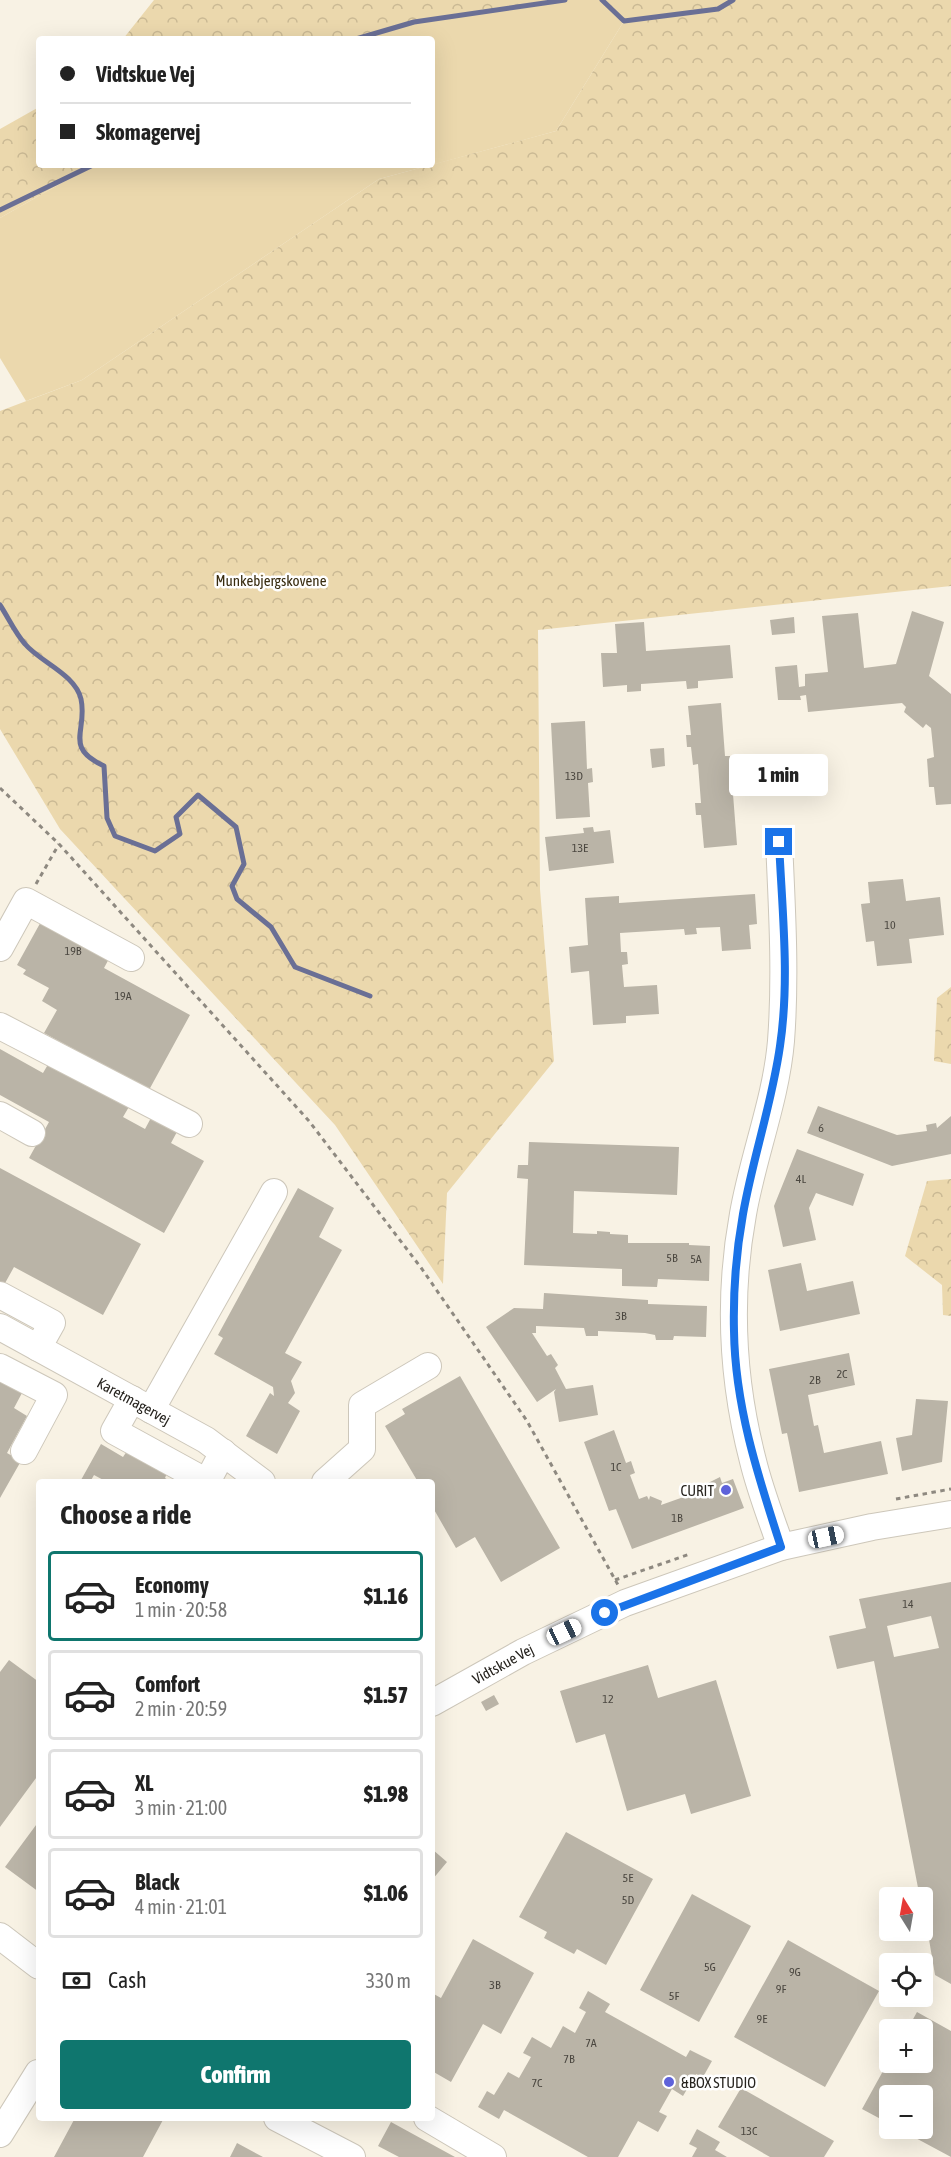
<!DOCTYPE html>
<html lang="en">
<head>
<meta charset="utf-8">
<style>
  :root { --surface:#fff; --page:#f6f6f6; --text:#222; --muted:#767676; --line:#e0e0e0; --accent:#0f766e }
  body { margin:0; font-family:"Asap Condensed",sans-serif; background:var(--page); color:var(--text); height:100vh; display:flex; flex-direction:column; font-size:22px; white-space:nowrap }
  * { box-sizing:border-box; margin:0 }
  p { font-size:20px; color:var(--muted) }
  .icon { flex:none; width:33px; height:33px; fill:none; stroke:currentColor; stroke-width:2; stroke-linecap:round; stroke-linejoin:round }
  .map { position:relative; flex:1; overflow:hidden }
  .details { position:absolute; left:36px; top:1479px; width:399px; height:642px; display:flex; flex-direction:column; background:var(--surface); border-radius:6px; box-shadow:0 6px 24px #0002 }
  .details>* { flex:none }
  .banner { position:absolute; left:36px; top:36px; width:399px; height:132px; border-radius:6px; box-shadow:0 6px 24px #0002; display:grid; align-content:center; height:132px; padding:0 24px; background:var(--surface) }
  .needle { width:39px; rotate:349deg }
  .buttons { position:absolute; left:879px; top:1887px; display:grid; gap:12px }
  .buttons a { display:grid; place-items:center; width:54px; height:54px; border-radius:6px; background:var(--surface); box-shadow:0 6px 24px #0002; font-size:30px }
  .end { position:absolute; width:27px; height:27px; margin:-14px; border:8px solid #1a73e8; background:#fff; box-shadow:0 0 0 3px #fff }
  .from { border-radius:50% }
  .bubble { position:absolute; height:42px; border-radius:6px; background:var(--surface); box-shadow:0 6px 24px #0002; font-size:20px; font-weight:800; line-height:42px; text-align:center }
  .car { position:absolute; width:18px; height:36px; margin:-18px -9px; border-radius:8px; box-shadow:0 0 4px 2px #0007; background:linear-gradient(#fff 24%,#345 0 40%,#fff 0 76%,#345 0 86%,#fff 0) }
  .banner b { display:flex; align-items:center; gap:21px; height:57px; font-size:22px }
  .banner b+b { border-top:2px solid var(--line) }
  .banner i { width:15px; height:15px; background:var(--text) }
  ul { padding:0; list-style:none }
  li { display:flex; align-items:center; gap:18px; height:90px; margin:0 12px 9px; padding:0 12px; border:3px solid var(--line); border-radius:6px }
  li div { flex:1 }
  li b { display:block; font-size:22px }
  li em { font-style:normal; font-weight:800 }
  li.on { border-color:var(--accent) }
  li>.icon { width:54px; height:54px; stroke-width:1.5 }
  h2 { padding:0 24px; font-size:27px; line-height:72px }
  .pay { display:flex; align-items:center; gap:15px; height:66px; padding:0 24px; font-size:22px }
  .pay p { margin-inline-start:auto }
  .button { display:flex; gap:12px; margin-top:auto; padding:12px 24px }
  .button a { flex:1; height:69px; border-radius:6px; background:var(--accent); color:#fff; font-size:24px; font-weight:800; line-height:69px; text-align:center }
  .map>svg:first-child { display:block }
  .green { fill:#ebd8ad }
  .forest { fill:url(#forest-crowns) }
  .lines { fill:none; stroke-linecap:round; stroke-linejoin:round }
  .stream { stroke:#6a6f95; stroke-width:5 }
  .building { fill:#bab4a7; fill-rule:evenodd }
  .minor-casing { stroke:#cdc7ba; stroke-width:28 }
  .path { stroke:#8e8980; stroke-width:3; stroke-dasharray:4.5 4.5; stroke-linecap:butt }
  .minor { stroke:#fff; stroke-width:26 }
  .route { stroke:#1a73e8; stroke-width:8 }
  .poi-dot { fill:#5e62da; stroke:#fff; stroke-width:2 }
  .labels { text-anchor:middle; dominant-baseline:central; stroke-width:5; stroke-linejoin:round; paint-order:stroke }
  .number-label { font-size:12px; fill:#4c4841 }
  .park-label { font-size:15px; fill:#382c10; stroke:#fff }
  .street-label { font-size:15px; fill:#27241f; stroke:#fff }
  .poi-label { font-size:15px; fill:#27241f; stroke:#fff; text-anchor:end }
</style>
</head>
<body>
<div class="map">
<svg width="951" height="2157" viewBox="0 0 951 2157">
  <defs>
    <pattern id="forest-crowns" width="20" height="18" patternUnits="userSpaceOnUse" patternTransform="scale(1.5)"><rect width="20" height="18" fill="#ebd8ad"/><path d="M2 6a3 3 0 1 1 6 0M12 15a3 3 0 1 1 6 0" fill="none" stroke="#cab994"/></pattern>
  </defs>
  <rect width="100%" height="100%" fill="#f8f2e4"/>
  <path class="green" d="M565,0H602L624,21L556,131L432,165V39H356L414,22Z
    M93,165H431L379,179L82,380L26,401L0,358V218Z"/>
  <path class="forest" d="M154,0H565L414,22L356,39H123Z
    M602,0H951V586L538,630L540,889L554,1061L447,1193L443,1284L335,1125L60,829L0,729V411L82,380L379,179L556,131L624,21Z
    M39,107V165H93L0,218V129Z
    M951,987V1064L934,1061L937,998Z
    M951,1179V1316L943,1315L942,1285L905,1256L927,1181Z"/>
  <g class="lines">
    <path class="stream" d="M602,0L624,21L718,9L733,0
      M356,39L414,22L565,0
      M0,210L93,165
      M0,605C8,617 15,633 25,644C40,662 75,674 81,699C88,731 63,747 104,766L107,818L115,836L155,851L180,834L176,817L198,795L236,827L244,864L232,886L237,899L271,927L295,967L370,996"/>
  </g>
  <path class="building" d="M912,611L944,622L929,676L951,694V804L936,805L934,787H929L927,759L934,757L931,728L926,724L923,728L904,712L906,707L902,703L808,712L806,695L800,696L801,700H778L775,667L797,665L799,687L805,686V674L828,672L822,616L858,613L864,668L896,664Z
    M794,617L795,633L772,635L770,620Z
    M644,622L646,651L730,645L733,678L698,681V688L687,689L686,681L641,684V691L627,692V685L603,687L601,653H617L615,624Z
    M721,703L725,756H730L737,845L704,848L701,815H696L695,803H701L698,764L693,765L691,747H687L686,735H691L688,706Z
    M585,721L587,769L592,768L593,782L588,783L590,817L556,819L551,723Z
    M664,748L665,766L652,768L650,749Z
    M593,827L594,832L610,830L614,863L549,871L545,837L584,833L583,828Z
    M903,879L906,901L940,897L944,935L909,939L912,963L877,966L874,941L866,942L861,904L870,903L868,882Z
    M755,894L757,924L749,925L751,949L722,951L720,927L696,928L697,934L685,935L684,929L620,933L621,952H627L628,964L622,965L624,987L657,985L659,1014L626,1016V1023L593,1025L589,971L571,973L569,947L588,945L585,898L619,896V903Z
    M43,918L111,955L104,968L190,1015L149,1090L44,1033L57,1010L42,1001L49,988L23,974L26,970L17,965Z
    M0,1049L43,1073L50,1061L130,1105L123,1117L145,1129L152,1116L178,1130L171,1143L204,1161L164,1233L29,1158L49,1122L0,1095Z
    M818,1106L897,1135L927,1131L926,1125L936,1123L937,1128L951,1116V1154L892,1166L807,1133Z
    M529,1142L679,1147L677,1195L574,1191L573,1233L597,1234V1231L610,1232V1234L628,1235V1243H689V1245L710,1246L709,1281L658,1279L657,1287L622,1286V1269L524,1265L528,1179L517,1178L518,1165H528Z
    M797,1149L864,1174L853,1206L816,1193L809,1208L816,1240L783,1247L774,1206Z
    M0,1168L141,1244L103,1315L14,1267L4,1285L0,1282Z
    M298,1188L334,1208L319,1237L342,1250L285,1353L302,1362L291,1381L295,1393L288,1403L300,1411L277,1454L246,1436L270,1393L274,1396L273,1387L214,1354L223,1338L218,1335Z
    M801,1263L807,1291L853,1281L860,1314L780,1331L768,1270Z
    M544,1293L648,1300V1304L707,1306L706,1337L674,1336L673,1340H656L655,1335L645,1333L598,1331V1336H586L584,1328L536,1326V1333H532L547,1356L551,1354L558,1365L555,1368L566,1389L593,1385L598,1415L559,1422L554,1392L556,1389L537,1402L486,1327L514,1308L543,1309Z
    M849,1353L855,1385L808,1395L814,1426L818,1425L824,1453L881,1441L888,1474L799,1492L787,1433L782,1434L769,1369Z
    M460,1376L560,1548L501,1582L475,1537L456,1548L432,1506V1482H418L385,1426L405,1414L402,1409Z
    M0,1381L22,1393L14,1408L27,1416L7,1453L21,1461L0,1498Z
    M916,1399L948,1401L942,1462L902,1471L896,1438L912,1435Z
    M614,1430L626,1463L631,1461L635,1473L630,1475L639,1499L647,1496L649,1500L650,1496L662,1501L661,1505L709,1488L708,1483L720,1477L722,1483L733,1479L744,1508L632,1549L616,1509L609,1511L584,1442Z
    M101,1444L123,1457L127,1451L167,1473L165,1478L171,1482H107L94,1475L90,1482H84L81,1480Z
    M951,1582V1984L935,1975L922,1898H920L874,1661L837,1669L829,1636L866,1628L859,1599ZM931,1616L939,1648L894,1657L887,1626Z
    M9,1660L39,1682V1774L0,1827V1672Z
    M648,1665L658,1698L716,1680L751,1796L691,1814L685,1794L627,1811L605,1734L576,1743L560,1691Z
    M494,1695L499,1704L486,1711L481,1702Z
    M39,1821V1892L5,1867Z
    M566,1832L653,1879L606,1965L577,1949L574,1954L544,1938L547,1932L519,1917Z
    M432,1849L447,1862L432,1880Z
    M692,1894L751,1926L699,2022L640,1990Z
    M473,1939L534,1973L501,2034L483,2024L451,2082L432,2071V1993L441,1998Z
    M788,1940L879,1991L825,2087L734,2037Z
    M588,1991L610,2004L605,2012L686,2057L690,2050L712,2061L703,2077L696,2074L683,2096L672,2089L659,2112L667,2116L658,2132L638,2121L618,2157H588L504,2110L499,2119L478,2107L487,2091L494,2095L508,2072L519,2078L531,2057L523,2053L532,2037L551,2048L563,2026L575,2033L586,2012L579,2008Z
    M917,2012L951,2031V2157L897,2128H922V2096H890V2124L862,2109L888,2062H922V2030H907Z
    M741,2088L834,2141L824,2157H770L718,2127Z
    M75,2118H164L143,2157H54Z
    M391,2122L455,2157H399L378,2146Z
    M697,2129L720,2142L715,2150L727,2157H692L697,2148L689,2144Z
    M237,2143L263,2157H230Z"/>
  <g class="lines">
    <defs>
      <g id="minor">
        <path d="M779,842C782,908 786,975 781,1041C776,1100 753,1156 743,1214C728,1296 732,1380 753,1461C760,1490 771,1518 781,1547"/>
        <path d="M0,948L26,901L131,958"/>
        <path d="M0,1026L189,1124"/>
        <path d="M0,1115L32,1133"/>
        <path d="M0,1295L52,1323L38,1348"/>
        <path id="s1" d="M0,1327L206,1440L262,1482"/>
        <path d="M0,1367L54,1395L24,1451"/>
        <path d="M132,1399L114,1431L207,1482L223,1452"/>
        <path d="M151,1410L274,1192"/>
        <path d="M325,1482L362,1449V1405L428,1366"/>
        <path id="s2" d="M432,1703L523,1652L625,1603L781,1547L872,1527L951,1514"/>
        <path d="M0,1936L39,1966"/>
        <path d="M277,2118L352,2157"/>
        <path d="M427,2118L493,2157"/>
        <path d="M0,2134L38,2073"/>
      </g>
    </defs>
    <use href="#minor" class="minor-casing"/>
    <path class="path" d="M0,788L59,844L309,1121L422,1269L527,1421L618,1585
      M36,884L59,844
      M896,1499L951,1489
      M615,1580L690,1554"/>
    <use href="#minor" class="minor"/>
  </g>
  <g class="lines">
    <path class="route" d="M605,1613L781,1547C758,1476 735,1406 734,1331C733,1291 736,1253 743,1214C753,1157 772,1103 780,1046C790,979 782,909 779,842"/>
  </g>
  <g class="poi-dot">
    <circle cx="726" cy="1490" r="6"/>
    <circle cx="669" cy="2082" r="6"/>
  </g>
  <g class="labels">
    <g class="number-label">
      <text x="574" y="776">13D</text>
      <text x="580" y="848">13E</text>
      <text x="890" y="925">10</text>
      <text x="73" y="951">19B</text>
      <text x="123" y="996">19A</text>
      <text x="821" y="1128">6</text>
      <text x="801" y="1179">4L</text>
      <text x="672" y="1258">5B</text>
      <text x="696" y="1259">5A</text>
      <text x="621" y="1316">3B</text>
      <text x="842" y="1374">2C</text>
      <text x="815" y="1380">2B</text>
      <text x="616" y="1467">1C</text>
      <text x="677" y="1518">1B</text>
      <text x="908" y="1604">14</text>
      <text x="608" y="1699">12</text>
      <text x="628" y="1878">5E</text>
      <text x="628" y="1900">5D</text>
      <text x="710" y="1967">5G</text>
      <text x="795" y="1972">9G</text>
      <text x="495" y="1985">3B</text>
      <text x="781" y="1989">9F</text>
      <text x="674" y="1996">5F</text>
      <text x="762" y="2019">9E</text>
      <text x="591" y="2043">7A</text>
      <text x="569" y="2059">7B</text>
      <text x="537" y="2083">7C</text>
      <text x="749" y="2131">13C</text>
    </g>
    <g class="park-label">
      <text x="271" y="580">Munkebjergskovene</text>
    </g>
    <g class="street-label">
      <text stroke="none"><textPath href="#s1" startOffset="153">Karetmagervej</textPath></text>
      <text stroke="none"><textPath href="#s2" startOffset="81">Vidtskue Vej</textPath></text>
    </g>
    <g class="poi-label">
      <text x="714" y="1490">CURIT</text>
      <text x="681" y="2082" text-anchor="start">&amp;BOX STUDIO</text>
    </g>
  </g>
</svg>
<div class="buttons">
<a><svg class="needle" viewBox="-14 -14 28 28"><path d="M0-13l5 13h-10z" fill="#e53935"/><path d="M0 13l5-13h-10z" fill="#767676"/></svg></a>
<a><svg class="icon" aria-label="locate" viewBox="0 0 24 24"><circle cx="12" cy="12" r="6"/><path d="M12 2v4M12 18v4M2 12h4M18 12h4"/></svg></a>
<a>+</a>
<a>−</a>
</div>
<i class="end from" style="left:605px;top:1613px"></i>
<i class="end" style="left:779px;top:842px"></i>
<div class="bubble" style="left:729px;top:754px;width:99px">1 min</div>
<i class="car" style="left:826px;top:1537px;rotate:78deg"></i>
<i class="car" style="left:564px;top:1632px;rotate:65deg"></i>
<div class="banner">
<b><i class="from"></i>Vidtskue Vej</b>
<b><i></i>Skomagervej</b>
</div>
<section class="details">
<h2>Choose a ride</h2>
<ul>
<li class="on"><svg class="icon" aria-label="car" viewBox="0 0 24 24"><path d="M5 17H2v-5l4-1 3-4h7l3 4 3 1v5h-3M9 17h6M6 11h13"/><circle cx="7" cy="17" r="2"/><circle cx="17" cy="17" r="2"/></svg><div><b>Economy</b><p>1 min · 20:58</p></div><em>$1.16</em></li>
<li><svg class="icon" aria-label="car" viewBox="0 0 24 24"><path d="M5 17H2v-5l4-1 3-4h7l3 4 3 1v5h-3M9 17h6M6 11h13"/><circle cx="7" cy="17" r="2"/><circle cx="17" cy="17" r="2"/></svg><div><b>Comfort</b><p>2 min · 20:59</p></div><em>$1.57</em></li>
<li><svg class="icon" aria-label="car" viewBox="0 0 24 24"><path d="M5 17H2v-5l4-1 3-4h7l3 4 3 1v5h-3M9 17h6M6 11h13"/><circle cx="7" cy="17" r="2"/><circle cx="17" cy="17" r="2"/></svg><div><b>XL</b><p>3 min · 21:00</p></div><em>$1.98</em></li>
<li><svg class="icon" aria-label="car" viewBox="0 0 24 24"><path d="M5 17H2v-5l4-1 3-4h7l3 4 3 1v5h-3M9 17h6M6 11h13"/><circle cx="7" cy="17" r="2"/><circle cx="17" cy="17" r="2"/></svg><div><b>Black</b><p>4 min · 21:01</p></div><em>$1.06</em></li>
</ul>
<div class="pay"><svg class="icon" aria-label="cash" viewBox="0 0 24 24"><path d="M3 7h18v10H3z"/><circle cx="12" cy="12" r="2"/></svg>Cash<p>330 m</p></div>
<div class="button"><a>Confirm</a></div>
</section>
</div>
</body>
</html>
